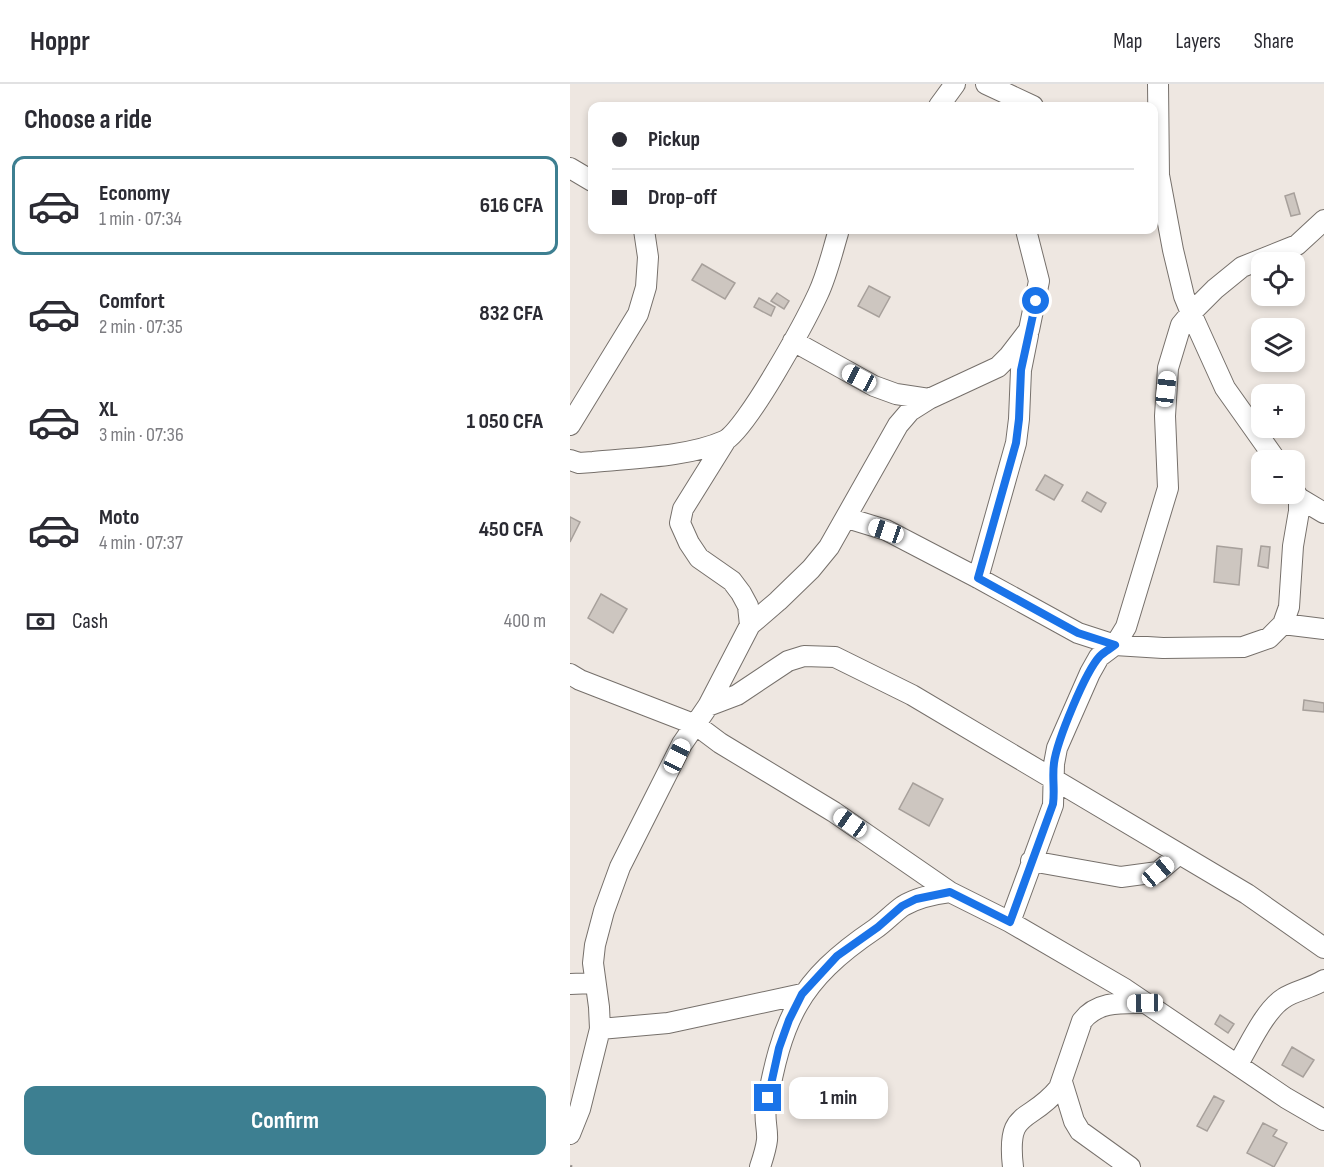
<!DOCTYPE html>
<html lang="en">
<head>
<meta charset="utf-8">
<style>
  :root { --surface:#fff; --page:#f2f2f3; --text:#2b2b33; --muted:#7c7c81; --line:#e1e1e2; --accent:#3d7f91 }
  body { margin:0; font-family:"Sofia Sans Condensed",sans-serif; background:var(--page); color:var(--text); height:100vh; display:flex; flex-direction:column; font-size:22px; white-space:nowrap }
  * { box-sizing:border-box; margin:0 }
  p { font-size:20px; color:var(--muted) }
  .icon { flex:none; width:33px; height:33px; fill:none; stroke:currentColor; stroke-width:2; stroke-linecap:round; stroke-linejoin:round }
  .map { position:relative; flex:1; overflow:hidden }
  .drawer { display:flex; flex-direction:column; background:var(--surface); width:570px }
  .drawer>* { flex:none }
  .banner { position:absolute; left:18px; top:18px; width:570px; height:132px; border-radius:12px; box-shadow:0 3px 9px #0003; display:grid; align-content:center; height:132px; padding:0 24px; background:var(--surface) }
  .tools { position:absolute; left:681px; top:168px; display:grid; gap:12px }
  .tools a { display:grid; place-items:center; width:54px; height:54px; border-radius:12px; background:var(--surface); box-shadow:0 3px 9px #0003; font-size:30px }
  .end { position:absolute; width:27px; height:27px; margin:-14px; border:8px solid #1a73e8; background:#fff; box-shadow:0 0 0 3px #fff }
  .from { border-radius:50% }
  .bubble { position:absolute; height:42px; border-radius:12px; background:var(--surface); box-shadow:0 3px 9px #0003; font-size:20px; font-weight:700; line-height:42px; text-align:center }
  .car { position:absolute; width:18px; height:36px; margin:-18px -9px; border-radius:8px; box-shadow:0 0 4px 2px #0007; background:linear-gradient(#fff 24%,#345 0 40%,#fff 0 76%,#345 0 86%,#fff 0) }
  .banner b { display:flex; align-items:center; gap:21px; height:57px; font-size:22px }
  .banner b+b { border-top:2px solid var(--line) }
  .banner i { width:15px; height:15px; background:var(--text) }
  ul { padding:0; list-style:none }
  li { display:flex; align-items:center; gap:18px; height:99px; margin:0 12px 9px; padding:0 12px; border:3px solid transparent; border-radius:12px }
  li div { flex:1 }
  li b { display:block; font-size:22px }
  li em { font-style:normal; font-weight:700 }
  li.selected { border-color:var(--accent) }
  li>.icon { width:54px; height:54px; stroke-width:1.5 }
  h2 { padding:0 24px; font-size:27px; line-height:72px }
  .pay { display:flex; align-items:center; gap:15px; height:66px; padding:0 24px; font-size:22px }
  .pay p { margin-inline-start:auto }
  .primary-button { display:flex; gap:12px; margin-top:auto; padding:12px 24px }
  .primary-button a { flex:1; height:69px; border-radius:12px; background:var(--accent); color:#fff; font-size:24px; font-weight:700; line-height:69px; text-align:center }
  header { display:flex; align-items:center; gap:36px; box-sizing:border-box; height:84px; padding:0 30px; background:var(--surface); border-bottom:2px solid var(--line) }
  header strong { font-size:28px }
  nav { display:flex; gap:33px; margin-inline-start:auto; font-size:21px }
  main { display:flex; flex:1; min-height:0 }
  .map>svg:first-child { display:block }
  .building { fill:#cdc6c0; stroke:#a7a09b; stroke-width:1.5 }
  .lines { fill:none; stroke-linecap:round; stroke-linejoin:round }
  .minor-casing { stroke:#76706b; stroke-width:22 }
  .path { stroke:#908b87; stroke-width:3; stroke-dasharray:3 3; stroke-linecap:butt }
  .minor { stroke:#fff; stroke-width:20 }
  .route { stroke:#1a73e8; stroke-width:8 }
</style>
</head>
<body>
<header>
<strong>Hoppr</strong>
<nav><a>Map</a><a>Layers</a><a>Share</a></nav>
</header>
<main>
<section class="drawer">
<h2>Choose a ride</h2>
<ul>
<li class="selected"><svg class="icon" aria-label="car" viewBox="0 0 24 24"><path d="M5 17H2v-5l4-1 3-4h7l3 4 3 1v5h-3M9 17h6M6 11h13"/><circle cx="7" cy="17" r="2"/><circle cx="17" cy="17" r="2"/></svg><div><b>Economy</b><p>1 min · 07:34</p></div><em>616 CFA</em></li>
<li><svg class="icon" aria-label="car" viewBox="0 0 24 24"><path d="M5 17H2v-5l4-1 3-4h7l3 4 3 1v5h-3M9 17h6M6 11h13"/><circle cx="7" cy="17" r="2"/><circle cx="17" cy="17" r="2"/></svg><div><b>Comfort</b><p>2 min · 07:35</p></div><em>832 CFA</em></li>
<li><svg class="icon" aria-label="car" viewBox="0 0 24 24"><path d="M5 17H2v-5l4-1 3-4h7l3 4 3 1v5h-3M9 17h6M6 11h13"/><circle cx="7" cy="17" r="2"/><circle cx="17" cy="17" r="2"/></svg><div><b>XL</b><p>3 min · 07:36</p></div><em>1 050 CFA</em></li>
<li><svg class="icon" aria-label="car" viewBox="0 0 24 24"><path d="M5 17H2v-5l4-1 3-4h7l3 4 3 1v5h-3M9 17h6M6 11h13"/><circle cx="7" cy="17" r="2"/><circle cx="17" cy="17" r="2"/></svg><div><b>Moto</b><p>4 min · 07:37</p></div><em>450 CFA</em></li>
</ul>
<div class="pay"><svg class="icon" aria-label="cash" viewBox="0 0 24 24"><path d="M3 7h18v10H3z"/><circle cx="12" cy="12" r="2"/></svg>Cash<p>400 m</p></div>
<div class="primary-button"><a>Confirm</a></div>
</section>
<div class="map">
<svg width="754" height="1083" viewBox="0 0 754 1083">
  <rect width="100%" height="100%" fill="#eee7e1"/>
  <path class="building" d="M724,109L730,130L721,132L715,112Z
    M132,180L165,199L155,215L122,196Z
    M299,202L320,213L309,233L288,222Z
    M207,209L219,217L214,225L201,217Z
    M189,214L205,223L201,232L184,223Z
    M475,391L493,401L484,416L466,406Z
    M517,408L536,419L531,428L512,417Z
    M0,433L10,438L0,458Z
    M647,462L672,465L669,501L644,498Z
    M691,462L700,463L698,484L688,482Z
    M31,510L57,525L43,549L18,534Z
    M734,616L754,619V628L733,626Z
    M343,699L373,715L359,742L329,725Z
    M650,931L664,940L658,949L645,940Z
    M722,963L744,976L733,993L712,981Z
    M644,1012L654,1017L637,1047L627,1042Z
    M693,1039L707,1046L703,1052L717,1059L704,1083L677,1069Z"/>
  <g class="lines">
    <defs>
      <path id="minor" d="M416,0L463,22
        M369,22L385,0
        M0,84L22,97
        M223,257L304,302L326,310L359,315
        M0,341L68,230L76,203L78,173L74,146
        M156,356L113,425L110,439L119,459L129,474L162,497L171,509L178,522L180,541
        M0,376L9,379L23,378C63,374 118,373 154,357C176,347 236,236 248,210C257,191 262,169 268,149
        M706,376L655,304L621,229L645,205L672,183L727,161L754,136
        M729,414L754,429
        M277,434L316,446L408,494L508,549L545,561L593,564L673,563L699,554L713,540L719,523L723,462L729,427V414L724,407
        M408,494L446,359L449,335L451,286L458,251
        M713,540L754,545
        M0,590L10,596L126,641L150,659L264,728L380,808L440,838L555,905L716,1014L754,1036
        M138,622L167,611L218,577L234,572L265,573L342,611L677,810L754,864
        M461,777L551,793L588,788L609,770
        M440,838L483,721L484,680L487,664L520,589L529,573L545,561L556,543L598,404L595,332L598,284L611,241L621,229L614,212L603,166L589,91L588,0
        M0,900L24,899
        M30,945L98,939L232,910
        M668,980C680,960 695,926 714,914C724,907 742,904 754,896
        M492,998L504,1037L510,1047L560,1083
        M0,1050L10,1025L30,945L29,923L23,879L25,861L34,827L50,783L112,660L138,622L180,541L208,517L241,485L259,463L328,341L340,327L359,315L428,283L439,272L459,246L469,197L456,146
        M190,1083C193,1074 196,1065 197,1056C198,1046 194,1035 196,1025C212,935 228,897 305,845C315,838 323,829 333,822C348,813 364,810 380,808
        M443,1083C436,1023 459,1041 489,1004L512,937C527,917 552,919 575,919"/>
    </defs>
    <use href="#minor" class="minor-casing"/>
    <path class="path" d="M0,1082L2,1083"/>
    <use href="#minor" class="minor"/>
  </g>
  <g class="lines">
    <path class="route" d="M198,1014L209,964L219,936L232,910L267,872L308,843L332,822L346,815L380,808L440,838L483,720C485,706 482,693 484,679C487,657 515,588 530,572C534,568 540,565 545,561L508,549L408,494L446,359L449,335L451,286L466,217"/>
  </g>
</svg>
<div class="tools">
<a><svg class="icon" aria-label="locate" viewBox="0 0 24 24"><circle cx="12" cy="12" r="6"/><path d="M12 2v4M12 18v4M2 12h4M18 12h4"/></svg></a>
<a><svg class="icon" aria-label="layers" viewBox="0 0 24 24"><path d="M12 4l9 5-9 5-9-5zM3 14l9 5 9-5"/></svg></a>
<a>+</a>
<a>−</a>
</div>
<i class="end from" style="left:466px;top:217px"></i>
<i class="end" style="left:198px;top:1014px"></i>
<div class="bubble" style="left:219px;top:993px;width:99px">1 min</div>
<i class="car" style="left:289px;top:294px;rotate:298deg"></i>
<i class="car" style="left:596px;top:305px;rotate:7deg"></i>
<i class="car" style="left:316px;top:447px;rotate:289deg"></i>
<i class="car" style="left:107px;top:672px;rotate:26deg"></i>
<i class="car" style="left:280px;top:739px;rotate:305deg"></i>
<i class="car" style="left:588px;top:788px;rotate:50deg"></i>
<i class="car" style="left:575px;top:919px;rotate:269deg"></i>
<div class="banner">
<b><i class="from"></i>Pickup</b>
<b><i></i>Drop-off</b>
</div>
</div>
</main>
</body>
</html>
